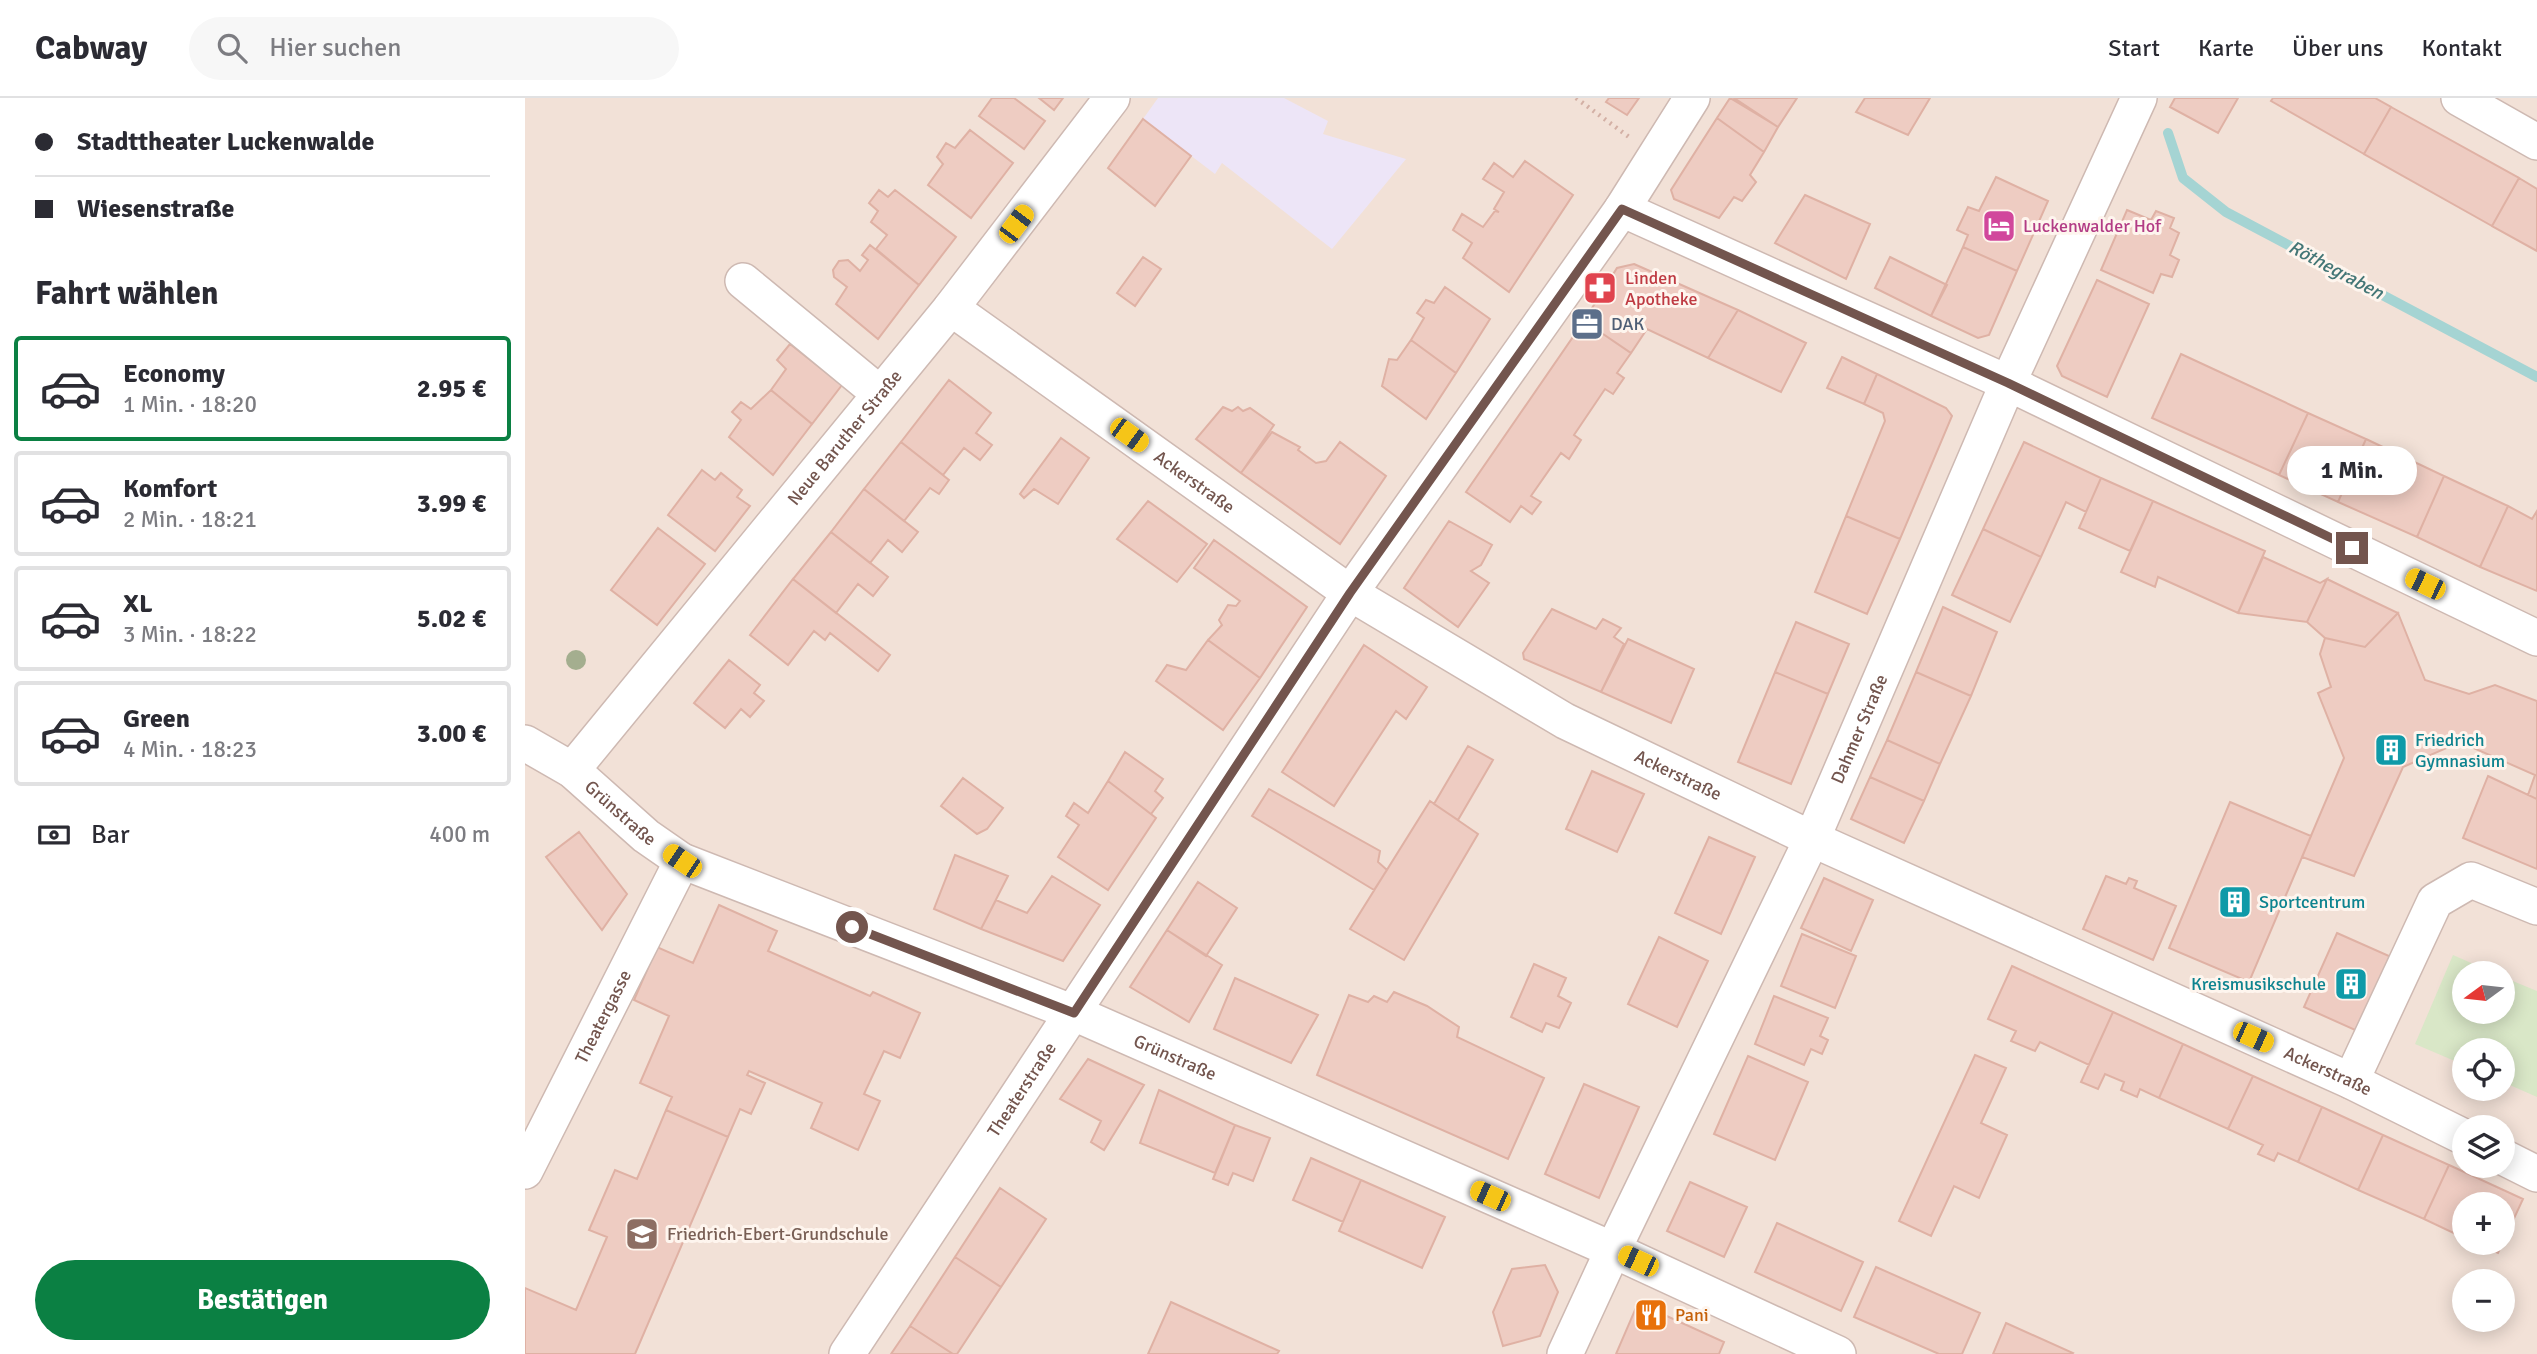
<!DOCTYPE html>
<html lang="de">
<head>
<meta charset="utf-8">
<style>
  :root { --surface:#fff; --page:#f7f7f7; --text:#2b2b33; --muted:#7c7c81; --line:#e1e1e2; --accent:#0b8043 }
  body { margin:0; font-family:Signika,sans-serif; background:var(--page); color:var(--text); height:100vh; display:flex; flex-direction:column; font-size:26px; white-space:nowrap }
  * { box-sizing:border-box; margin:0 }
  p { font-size:23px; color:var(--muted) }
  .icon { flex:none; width:38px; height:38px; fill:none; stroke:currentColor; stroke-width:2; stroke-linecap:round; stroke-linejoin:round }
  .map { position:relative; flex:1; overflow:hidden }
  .sheet { display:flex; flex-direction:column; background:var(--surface); width:525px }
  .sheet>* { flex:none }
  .banner { display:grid; align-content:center; height:154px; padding:0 35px; background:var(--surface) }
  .needle { width:46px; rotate:255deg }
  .fabs { position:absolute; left:1927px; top:863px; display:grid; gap:14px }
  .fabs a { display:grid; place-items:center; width:63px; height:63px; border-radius:50%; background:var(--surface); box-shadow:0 4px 18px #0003; font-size:35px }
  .end { position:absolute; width:32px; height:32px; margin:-16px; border:9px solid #73554e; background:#fff; box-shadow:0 0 0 4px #fff }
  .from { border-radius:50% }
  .bubble { position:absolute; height:49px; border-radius:24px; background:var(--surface); box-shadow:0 4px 18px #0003; font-size:23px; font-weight:700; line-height:49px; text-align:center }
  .car { position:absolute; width:21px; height:42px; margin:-21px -10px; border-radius:9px; box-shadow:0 0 5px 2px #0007; background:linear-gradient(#f5c518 24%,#345 0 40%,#f5c518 0 76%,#345 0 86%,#f5c518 0) }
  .banner b { display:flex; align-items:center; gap:24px; height:66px; font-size:26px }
  .banner b+b { border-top:2px solid var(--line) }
  .banner i { width:18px; height:18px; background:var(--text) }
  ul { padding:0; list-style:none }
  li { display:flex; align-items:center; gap:21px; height:105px; margin:0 14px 10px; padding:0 21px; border:4px solid var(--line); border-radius:7px }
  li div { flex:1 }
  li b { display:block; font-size:26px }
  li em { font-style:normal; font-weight:700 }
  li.on { border-color:var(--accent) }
  li>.icon { width:63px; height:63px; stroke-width:1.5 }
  h2 { padding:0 35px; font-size:32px; line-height:84px }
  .pay { display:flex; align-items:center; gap:18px; height:77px; padding:0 35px; font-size:26px }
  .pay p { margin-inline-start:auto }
  .cta { display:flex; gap:14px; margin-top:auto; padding:14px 35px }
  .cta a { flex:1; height:80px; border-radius:42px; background:var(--accent); color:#fff; font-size:28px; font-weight:700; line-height:80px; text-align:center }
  header { display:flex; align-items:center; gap:42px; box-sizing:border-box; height:98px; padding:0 35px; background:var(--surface); border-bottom:2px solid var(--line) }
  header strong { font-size:33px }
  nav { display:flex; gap:38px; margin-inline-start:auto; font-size:24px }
  .search { width:490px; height:63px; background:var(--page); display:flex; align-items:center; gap:18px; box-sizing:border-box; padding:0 24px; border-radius:38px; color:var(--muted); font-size:26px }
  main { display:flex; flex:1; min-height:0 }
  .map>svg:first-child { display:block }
  .residential { fill:#f2e1d7; fill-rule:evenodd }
  .education { fill:#ede5f7 }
  .green { fill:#d9e7c7 }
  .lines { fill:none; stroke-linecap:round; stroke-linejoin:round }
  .stream { stroke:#a5d4d3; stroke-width:10 }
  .building { fill:#eeccc2; stroke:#dfb1a4; stroke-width:2 }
  .minor-casing { stroke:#ceb9b2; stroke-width:38 }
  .path { stroke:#d3b0a5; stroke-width:4.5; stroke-dasharray:2 5; stroke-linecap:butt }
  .minor { stroke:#fff; stroke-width:35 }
  .tree { fill:#a4ae8f }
  .route { stroke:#73554e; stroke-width:9 }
  .labels { text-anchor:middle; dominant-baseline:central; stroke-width:6; stroke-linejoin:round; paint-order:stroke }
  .hotel-label { font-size:18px; fill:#b23c85; stroke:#fef5ee; text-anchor:start }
  .health-label { font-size:18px; fill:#be3a42; stroke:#fef5ee; text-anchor:start }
  .service-label { font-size:18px; fill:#4e5e75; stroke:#fef5ee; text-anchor:start }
  .street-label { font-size:18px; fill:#73554e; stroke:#fef5ee }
  .culture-label { font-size:18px; fill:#0d838f; stroke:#fef5ee; text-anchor:start }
  .education-label { font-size:18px; fill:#785e54; stroke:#fef5ee; text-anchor:start }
  .food-label { font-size:18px; fill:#c56008; stroke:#fef5ee; text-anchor:start }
  .water-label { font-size:19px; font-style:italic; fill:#437676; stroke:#fef5ee }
</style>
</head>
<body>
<header>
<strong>Cabway</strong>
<div class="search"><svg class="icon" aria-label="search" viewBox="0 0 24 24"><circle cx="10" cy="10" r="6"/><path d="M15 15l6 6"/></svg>Hier suchen</div>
<nav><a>Start</a><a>Karte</a><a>Über uns</a><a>Kontakt</a></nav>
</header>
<main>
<section class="sheet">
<div class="banner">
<b><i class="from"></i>Stadttheater Luckenwalde</b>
<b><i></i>Wiesenstraße</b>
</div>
<h2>Fahrt wählen</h2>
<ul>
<li class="on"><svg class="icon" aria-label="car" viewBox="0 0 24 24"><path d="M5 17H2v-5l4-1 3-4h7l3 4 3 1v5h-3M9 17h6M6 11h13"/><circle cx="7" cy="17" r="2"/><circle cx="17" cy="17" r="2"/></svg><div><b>Economy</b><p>1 Min. · 18:20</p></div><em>2.95 €</em></li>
<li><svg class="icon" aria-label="car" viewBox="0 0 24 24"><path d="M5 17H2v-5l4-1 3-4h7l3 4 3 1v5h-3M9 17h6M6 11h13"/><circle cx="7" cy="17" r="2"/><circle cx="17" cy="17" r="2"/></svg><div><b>Komfort</b><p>2 Min. · 18:21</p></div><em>3.99 €</em></li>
<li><svg class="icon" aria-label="car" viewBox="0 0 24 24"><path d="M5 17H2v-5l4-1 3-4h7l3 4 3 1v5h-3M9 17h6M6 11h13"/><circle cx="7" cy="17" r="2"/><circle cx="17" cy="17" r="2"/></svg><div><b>XL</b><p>3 Min. · 18:22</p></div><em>5.02 €</em></li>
<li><svg class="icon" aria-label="car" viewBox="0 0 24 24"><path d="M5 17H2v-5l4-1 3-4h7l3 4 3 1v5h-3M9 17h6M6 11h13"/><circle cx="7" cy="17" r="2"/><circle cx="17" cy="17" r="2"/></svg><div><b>Green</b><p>4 Min. · 18:23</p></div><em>3.00 €</em></li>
</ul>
<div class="pay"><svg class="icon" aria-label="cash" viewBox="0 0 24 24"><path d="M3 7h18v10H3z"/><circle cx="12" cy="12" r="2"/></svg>Bar<p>400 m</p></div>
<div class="cta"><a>Bestätigen</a></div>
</section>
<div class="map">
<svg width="2012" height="1256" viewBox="0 0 2012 1256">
  <rect width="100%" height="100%" fill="#fbf0e8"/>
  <path class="residential" d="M0,0H2012V1256H0ZM1939,875H1978V914H1939ZM1939,952H1978V990H1939ZM1939,1029H1978V1068H1939ZM1939,1106H1978V1144H1939ZM1939,1183H1978V1222H1939Z"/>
  <path class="education" d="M633,0H759L803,23L798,36L881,61L807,151L697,65L690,76L618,21Z"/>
  <path class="green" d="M1928,857L1969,875H1939V914H1978V879L2012,893V999L1978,984V952H1939V967L1890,946Z"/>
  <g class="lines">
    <path class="stream" d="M1643,35L1658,80L1701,114L2012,279"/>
  </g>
  <path class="building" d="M467,0H489L520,23L499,51L454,18Z
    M514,0H538L529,12Z
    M1084,0H1114L1102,17L1081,4Z
    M1205,0L1253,29L1239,54L1192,20Z
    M1209,0H1272L1253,29Z
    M1340,0H1405L1383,37L1331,14Z
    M1650,0H1713L1693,35L1645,9Z
    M1748,0H1850L1866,9L1839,56L1746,3Z
    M1866,9L1994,80L1967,128L1839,56Z
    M1192,20L1239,54L1225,77L1231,84L1217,103L1209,99L1194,120L1149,101L1146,92Z
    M618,21L666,58L630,108L583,70Z
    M445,32L488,65L446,120L403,87L418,66L412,59L421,45L430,50Z
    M1000,63L1048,97L984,194L938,160L947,145L928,132L937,116L958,129L970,113L974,114L969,111L979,94L958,81L969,65L988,79Z
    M1471,79L1523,103L1492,173L1438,149L1443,137L1432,132L1443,109L1454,113Z
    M1994,80L2012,91V153L1967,128Z
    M354,92L363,99L370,92L431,139L394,187L351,151L362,137L346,124L353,113L344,105Z
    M1280,97L1345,126L1321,181L1250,145Z
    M1602,112L1626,122L1631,113L1649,120L1645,130L1654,135L1645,157L1654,162L1647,179L1636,176L1628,195L1576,172Z
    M345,147L394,187L353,241L311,206L322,189L309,179L308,172L314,163L323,162L335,173L343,162L337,157Z
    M1438,149L1492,173L1464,237L1453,240L1406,218Z
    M618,159L636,171L610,208L592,195Z
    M1365,159L1422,187L1406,218L1350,190Z
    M1109,166L1213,212L1183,260L1122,231L1106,255L1059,223L1092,170Z
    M1572,182L1624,206L1582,299L1537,278L1532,268Z
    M920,189L965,221L931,275L886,242L899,220L892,215L901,202L909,205Z
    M1213,212L1281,245L1256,294L1183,260Z
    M1059,223L1106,255L1092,275L1099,280L1088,296L1080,291L1049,337L1056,342L1044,361L1036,355L1006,398L1016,404L1007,416L996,408L985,424L941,394Z
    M886,242L931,275L901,321L857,288L864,261L872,262Z
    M265,246L317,287L287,326L246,292L261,271L252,262Z
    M1656,256L1783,315L1754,377L1627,320Z
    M1317,259L1352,276L1339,306L1302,290Z
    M1352,276L1421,310L1427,318L1375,441L1321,418L1360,323L1358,315L1339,306Z
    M424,282L466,315L451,335L467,347L455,362L439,350L418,377L376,344Z
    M246,292L287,326L248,377L204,339L216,322L207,314L216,304L226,311Z
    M698,309L707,313L713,309L718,313L725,310L749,327L716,375L671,341Z
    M1783,315L1841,341L1813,404L1754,377Z
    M747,334L775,349L773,352L791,365L801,363L815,344L861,378L815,446L716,375Z
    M536,340L564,360L533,406L509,391L499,400L495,396Z
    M1841,341L1919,378L1892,439L1813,404Z
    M376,344L424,382L414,396L405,390L379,423L339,391Z
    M1499,344L1576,380L1561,414L1541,404L1516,459L1458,431Z
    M177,372L190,382L196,375L217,392L212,399L225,408L190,453L143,417Z
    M1919,378L1983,408L1955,469L1892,439Z
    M1576,380L1628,403L1605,453L1554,430Z
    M339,391L393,434L377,454L363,442L345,465L306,434Z
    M623,403L682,446L652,484L592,441Z
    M1628,403L1740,453L1713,515L1633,479L1630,489L1596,474Z
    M1983,408L2007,421L2012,413V493L1955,469Z
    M1321,418L1375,441L1342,516L1290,494Z
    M924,423L967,447L956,467L946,473L964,485L933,529L879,490Z
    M133,430L180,466L132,527L86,492Z
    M1458,431L1516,459L1485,524L1427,497Z
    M306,434L363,479L348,498L333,486L311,515L268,481Z
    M689,442L782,509L735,580L683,542L697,527L694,522L703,507L711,508L715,503L669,470Z
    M1738,459L1795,485L1802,481L1782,524L1713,515Z
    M268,481L365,557L353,573L305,535L300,542L289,533L263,567L225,537Z
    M1802,481L1835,497L1873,515L1840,549L1800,540L1782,524Z
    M1418,509L1472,534L1446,598L1391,574Z
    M1027,511L1071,531L1078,521L1096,530L1089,539L1099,546L1076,594L999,561L998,555Z
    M1873,515L1900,582L1944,596L1970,587L2012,603V701L2003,697L2010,677L1935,644L1878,669L1829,778L1777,759L1819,660L1793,595L1806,589L1795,556L1800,540L1840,549Z
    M1271,524L1324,546L1303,596L1250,574Z
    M1103,541L1169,571L1146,625L1076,594Z
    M683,542L735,580L698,632L631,583L642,567L661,572Z
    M839,547L902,589L881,621L871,613L809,708L757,674Z
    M204,562L235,587L229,595L239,603L225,619L216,611L200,630L169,605Z
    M1250,574L1303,596L1266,686L1213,664Z
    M1391,574L1446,598L1415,666L1362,642Z
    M1362,642L1415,666L1399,703L1345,679Z
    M943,648L968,662L933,722L909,706Z
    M600,654L638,681L630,693L638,700L626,716L583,683Z
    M1067,673L1119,696L1092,754L1041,731Z
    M1963,678L2012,701V771L1938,740Z
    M1345,679L1399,703L1379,745L1326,721Z
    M438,680L478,710L462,731L452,736L416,708Z
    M583,683L631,720L583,792L533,759L554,727L541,718L549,705L563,715Z
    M744,691L855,753L853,764L862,772L849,792L727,718Z
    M905,703L953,736L879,862L825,831Z
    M1705,704L1786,738L1724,884L1644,850Z
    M54,734L102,796L77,832L21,759Z
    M1184,739L1230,759L1196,836L1150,815Z
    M430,757L483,778L456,831L409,811Z
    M527,778L575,807L538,863L456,831L471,802L502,815Z
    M1581,778L1601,786L1604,780L1612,783L1609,790L1651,808L1628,862L1558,831Z
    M1299,780L1348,802L1326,853L1276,830Z
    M673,784L712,810L681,858L642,832Z
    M194,807L252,833L243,853L345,898L348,894L395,915L375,960L359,953L339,996L355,1003L333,1052L286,1030L297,1005L224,973L222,977L240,985L226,1016L215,1011L203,1039L141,1012L147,999L115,985L144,918L109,902L132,849L168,865Z
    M642,832L697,867L664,924L605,889Z
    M1812,835L1873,862L1839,936L1779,909Z
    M1277,836L1331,858L1310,910L1256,888Z
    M1134,839L1183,863L1152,929L1103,906Z
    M1009,866L1041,880L1033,898L1046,905L1034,930L1021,925L1017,934L986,919Z
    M1487,868L1588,914L1564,967L1515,944L1510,953L1486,943L1491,933L1463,921Z
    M710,880L793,917L766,965L689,931Z
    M869,894L902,908L934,929L932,939L1019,980L983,1061L792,977L824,897L843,904L849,898L862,904Z
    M1249,898L1303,920L1295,938L1303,942L1297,956L1286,951L1279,967L1230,946Z
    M1588,914L1658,946L1634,1000L1615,991L1612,999L1596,992L1599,984L1580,976L1573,991L1556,984Z
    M1658,946L1728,978L1703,1031L1634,1000Z
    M1450,957L1481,970L1456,1025L1482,1037L1454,1100L1429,1088L1406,1138L1374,1123Z
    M1223,958L1283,984L1250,1062L1189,1036Z
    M563,961L619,987L579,1052L566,1044L576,1023L535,1001Z
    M1728,978L1797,1009L1773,1064L1753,1055L1749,1063L1733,1056L1738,1047L1703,1031Z
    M1059,986L1114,1009L1074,1100L1020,1076Z
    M634,992L710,1027L690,1075L615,1045Z
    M1797,1009L1858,1037L1833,1092L1773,1064Z
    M141,1012L203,1039L110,1256H0V1190L51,1212L82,1139L64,1132L90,1072L112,1081Z
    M710,1027L745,1040L728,1083L708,1075L703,1087L688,1081Z
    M1858,1037L1924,1067L1899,1121L1833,1092Z
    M786,1060L836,1082L818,1124L768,1102Z
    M1924,1067L1998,1101L1973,1155L1950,1144H1978V1106H1939V1140L1899,1121Z
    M836,1082L920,1119L897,1170L814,1133Z
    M1165,1084L1222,1109L1199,1159L1142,1133Z
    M475,1090L521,1121L476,1189L430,1159Z
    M1252,1125L1338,1164L1316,1213L1230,1174Z
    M430,1159L476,1189L432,1256H428L385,1228Z
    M1020,1167L1033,1194L1015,1238L978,1248L968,1214L987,1171Z
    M1351,1169L1455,1215L1437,1256H1414L1329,1219Z
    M646,1204L754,1253L752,1256H623Z
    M1113,1205L1199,1244L1194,1256H1091Z
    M1481,1225L1548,1255L1547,1256H1468Z
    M385,1228L428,1256H366Z"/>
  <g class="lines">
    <defs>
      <g id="minor">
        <path d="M1934,0L2012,44"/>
        <path d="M1097,111L1483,285L2012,540"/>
        <path d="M218,183L354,295"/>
        <path id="s1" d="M426,210L825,495L1040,623L1287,741L1826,983L1939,1039"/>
        <path id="s2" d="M0,645L47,672L121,738L157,763L549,915L1088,1152L1313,1256"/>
        <path id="s3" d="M47,672L426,210L587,0"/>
        <path d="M1826,983L1910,803L1946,782L2012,809"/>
        <path d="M1978,1059L2012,1076"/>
        <path id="s4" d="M0,1073L157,763"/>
        <path id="s5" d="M322,1256L825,495L1097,111L1167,0"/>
        <path id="s6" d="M1040,1256L1088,1152L1287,741L1483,285L1614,0"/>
      </g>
    </defs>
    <use href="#minor" class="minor-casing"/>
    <path class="path" d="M1051,0L1104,39"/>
    <use href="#minor" class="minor"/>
  </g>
  <circle class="tree" cx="51" cy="562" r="10"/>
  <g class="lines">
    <path class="route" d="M327,829L549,915L825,495L1097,111L1483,285L1827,450"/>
  </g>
  <defs>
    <symbol id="hotel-square" viewBox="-11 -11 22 22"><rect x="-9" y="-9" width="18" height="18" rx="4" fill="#d1479c" stroke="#fef5ee"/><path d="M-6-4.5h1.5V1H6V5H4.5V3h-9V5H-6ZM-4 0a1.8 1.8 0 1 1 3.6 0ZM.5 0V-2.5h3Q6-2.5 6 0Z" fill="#fff"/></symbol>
    <symbol id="pharmacy-square" viewBox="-11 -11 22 22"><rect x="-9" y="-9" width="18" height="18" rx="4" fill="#e0444e" stroke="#fef5ee"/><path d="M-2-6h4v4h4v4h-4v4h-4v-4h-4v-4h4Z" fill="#fff"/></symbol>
    <symbol id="office-square" viewBox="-11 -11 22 22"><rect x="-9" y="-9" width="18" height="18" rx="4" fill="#5c6f8a" stroke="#fef5ee"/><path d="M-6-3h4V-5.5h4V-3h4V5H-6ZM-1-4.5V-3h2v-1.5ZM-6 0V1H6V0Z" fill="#fff"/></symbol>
    <symbol id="building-square" viewBox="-11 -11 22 22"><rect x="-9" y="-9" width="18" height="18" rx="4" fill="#0f9aa8" stroke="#fef5ee"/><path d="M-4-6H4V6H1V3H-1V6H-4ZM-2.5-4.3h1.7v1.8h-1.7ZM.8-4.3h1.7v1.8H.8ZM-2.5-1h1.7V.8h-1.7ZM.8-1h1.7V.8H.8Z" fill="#fff"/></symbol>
    <symbol id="school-square" viewBox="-11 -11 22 22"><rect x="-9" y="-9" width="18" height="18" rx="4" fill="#8d6e63" stroke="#fef5ee"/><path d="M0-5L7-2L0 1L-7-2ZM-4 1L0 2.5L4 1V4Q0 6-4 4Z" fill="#fff"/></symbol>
    <symbol id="restaurant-square" viewBox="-11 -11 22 22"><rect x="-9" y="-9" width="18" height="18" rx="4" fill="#e8710a" stroke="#fef5ee"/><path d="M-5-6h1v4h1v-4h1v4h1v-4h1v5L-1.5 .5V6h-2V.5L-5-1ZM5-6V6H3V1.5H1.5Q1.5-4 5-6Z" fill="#fff"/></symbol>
  </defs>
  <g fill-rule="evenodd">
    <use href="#hotel-square" x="1455" y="109" width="38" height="38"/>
    <use href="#pharmacy-square" x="1056" y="171" width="38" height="38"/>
    <use href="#office-square" x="1043" y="207" width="38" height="38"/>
    <use href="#building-square" x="1847" y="633" width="38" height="38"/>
    <use href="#building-square" x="1691" y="785" width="38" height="38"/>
    <use href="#building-square" x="1807" y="867" width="38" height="38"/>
    <use href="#school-square" x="98" y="1117" width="38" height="38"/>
    <use href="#restaurant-square" x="1107" y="1198" width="38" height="38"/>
  </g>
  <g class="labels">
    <g class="hotel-label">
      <text x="1498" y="128">Luckenwalder Hof</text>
    </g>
    <g class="health-label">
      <text x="1100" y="180">Linden<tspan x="1100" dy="21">Apotheke</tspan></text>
    </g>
    <g class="service-label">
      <text x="1086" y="226">DAK</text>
    </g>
    <g class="street-label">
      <text stroke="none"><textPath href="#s3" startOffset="430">Neue Baruther Straße</textPath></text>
      <text stroke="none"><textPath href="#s1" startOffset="299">Ackerstraße</textPath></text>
      <text stroke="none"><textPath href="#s6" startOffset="691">Dahmer Straße</textPath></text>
      <text stroke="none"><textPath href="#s1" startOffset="866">Ackerstraße</textPath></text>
      <text stroke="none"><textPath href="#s2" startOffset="119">Grünstraße</textPath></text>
      <text stroke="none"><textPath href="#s4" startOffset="173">Theatergasse</textPath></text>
      <text stroke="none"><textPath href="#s2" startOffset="728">Grünstraße</textPath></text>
      <text stroke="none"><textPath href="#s1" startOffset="1580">Ackerstraße</textPath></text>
      <text stroke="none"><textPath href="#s5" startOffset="317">Theaterstraße</textPath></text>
    </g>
    <g class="culture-label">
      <text x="1890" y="642">Friedrich<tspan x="1890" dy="21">Gymnasium</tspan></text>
      <text x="1734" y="804">Sportcentrum</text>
      <text x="1801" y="886" text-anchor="end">Kreismusikschule</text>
    </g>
    <g class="education-label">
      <text x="142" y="1136">Friedrich-Ebert-Grundschule</text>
    </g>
    <g class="food-label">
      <text x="1150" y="1217">Pani</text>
    </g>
    <g class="water-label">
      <text transform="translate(1811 172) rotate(28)">Röthegraben</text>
    </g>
  </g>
</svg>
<div class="fabs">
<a><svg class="needle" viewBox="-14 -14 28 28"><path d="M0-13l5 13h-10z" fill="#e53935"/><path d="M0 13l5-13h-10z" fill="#7c7c81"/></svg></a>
<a><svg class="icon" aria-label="locate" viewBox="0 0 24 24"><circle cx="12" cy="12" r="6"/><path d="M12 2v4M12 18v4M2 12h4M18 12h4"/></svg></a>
<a><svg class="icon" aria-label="layers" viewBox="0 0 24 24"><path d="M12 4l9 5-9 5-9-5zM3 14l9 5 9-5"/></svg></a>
<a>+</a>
<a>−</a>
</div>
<i class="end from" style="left:327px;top:829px"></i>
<i class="end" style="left:1827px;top:450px"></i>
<div class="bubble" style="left:1762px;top:348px;width:130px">1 Min.</div>
<i class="car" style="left:491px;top:126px;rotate:37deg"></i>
<i class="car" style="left:604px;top:337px;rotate:126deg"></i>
<i class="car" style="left:1900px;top:486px;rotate:296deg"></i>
<i class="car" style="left:157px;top:763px;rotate:304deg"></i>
<i class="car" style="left:1728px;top:939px;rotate:114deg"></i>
<i class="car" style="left:965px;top:1098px;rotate:294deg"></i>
<i class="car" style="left:1113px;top:1163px;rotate:295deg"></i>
</div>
</main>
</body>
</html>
